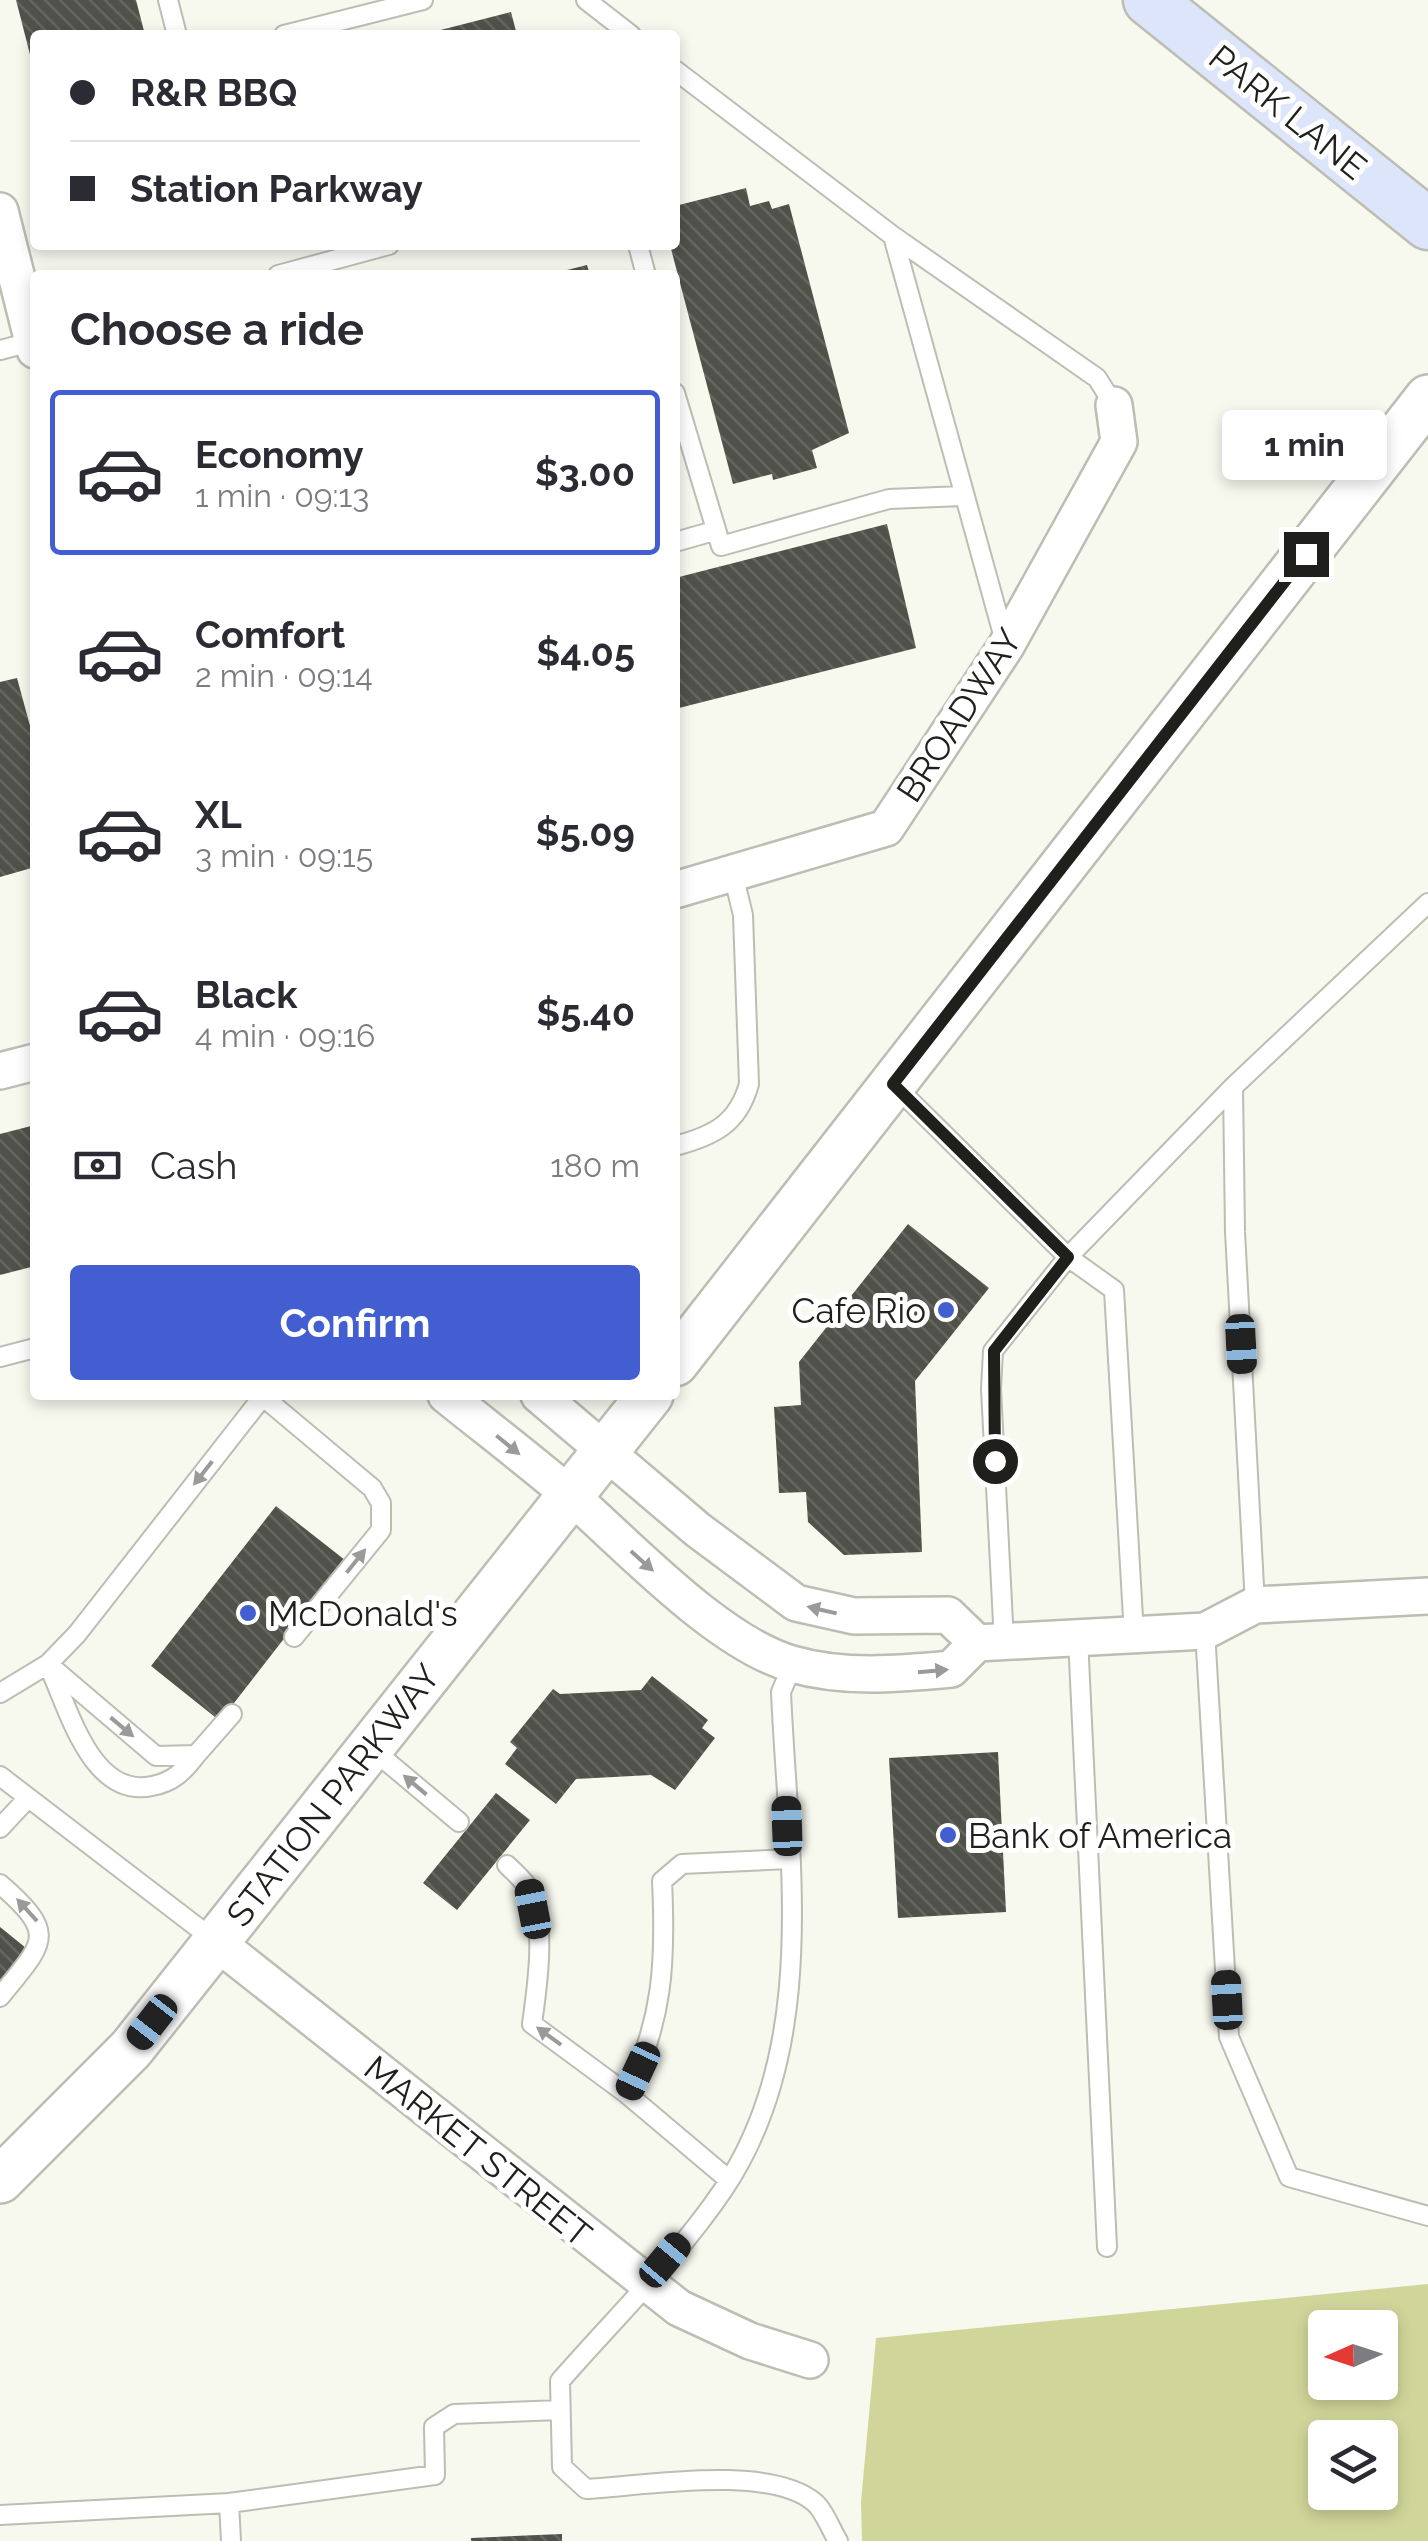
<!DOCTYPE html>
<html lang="en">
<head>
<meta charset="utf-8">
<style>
  :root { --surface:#fff; --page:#f2f2f3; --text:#2b2b33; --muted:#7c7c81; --line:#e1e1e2; --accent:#425ed1 }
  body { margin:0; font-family:Raleway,sans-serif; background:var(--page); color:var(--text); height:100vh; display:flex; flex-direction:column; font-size:38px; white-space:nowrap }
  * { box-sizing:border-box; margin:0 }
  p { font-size:32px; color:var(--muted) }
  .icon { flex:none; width:55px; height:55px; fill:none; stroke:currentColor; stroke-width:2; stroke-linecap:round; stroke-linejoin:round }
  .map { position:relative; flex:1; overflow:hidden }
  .panel { position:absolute; left:30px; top:270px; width:650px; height:1130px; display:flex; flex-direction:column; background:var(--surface); border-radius:10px; box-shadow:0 5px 15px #0003 }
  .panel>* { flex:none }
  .guide { position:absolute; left:30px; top:30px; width:650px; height:220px; border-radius:10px; box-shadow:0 5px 15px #0003; display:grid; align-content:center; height:220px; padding:0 40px; background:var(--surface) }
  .needle { width:65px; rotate:267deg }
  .tools { position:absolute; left:1308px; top:2310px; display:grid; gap:20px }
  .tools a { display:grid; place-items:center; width:90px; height:90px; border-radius:10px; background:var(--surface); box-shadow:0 5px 15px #0003; font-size:50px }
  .end { position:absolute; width:45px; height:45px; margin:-22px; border:12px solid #1f1f1c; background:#fff; box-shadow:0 0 0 5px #fff }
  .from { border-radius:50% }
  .bubble { position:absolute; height:70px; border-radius:10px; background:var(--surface); box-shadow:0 5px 15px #0003; font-size:32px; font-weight:700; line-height:70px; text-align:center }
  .car { position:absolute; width:30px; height:60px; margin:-30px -15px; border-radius:12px; box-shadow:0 0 8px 2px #0007; background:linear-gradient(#222 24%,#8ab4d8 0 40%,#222 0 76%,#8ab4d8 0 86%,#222 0) }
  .guide b { display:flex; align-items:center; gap:35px; height:95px; font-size:38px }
  .guide b+b { border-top:2px solid var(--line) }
  .guide i { width:25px; height:25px; background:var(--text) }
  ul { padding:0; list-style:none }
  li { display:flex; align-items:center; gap:30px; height:165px; margin:0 20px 15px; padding:0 20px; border:5px solid transparent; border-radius:10px }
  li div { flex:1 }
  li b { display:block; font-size:38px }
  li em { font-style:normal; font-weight:700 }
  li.on { border-color:var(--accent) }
  li>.icon { width:90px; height:90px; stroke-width:1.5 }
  h2 { padding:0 40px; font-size:45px; line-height:120px }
  .pay { display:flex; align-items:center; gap:25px; height:110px; padding:0 40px; font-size:38px }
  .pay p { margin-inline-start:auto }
  .button { display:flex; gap:20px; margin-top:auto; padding:20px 40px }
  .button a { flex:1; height:115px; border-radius:10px; background:var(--accent); color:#fff; font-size:40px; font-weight:700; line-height:115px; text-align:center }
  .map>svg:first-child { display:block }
  .green { fill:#d0d69a; fill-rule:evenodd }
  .building { fill:url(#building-back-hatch) }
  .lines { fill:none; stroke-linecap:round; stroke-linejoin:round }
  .service-casing { stroke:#bcbdb3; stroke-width:22 }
  .minor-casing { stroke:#bcbdb3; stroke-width:40 }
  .tertiary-casing { stroke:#bcbdb3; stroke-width:50 }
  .secondary-casing { stroke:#bcbdb3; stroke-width:55 }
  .service { stroke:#fff; stroke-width:18 }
  .minor { stroke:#fff; stroke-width:35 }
  .tertiary { stroke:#fff; stroke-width:45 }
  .secondary { stroke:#dde5fb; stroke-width:50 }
  .oneway { fill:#9a9a99 }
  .route { stroke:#1f1f1c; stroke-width:12 }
  .poi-dot { fill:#425ed1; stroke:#fff; stroke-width:4 }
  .labels { text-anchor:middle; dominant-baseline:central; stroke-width:10; stroke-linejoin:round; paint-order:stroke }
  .street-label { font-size:35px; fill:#1f1f1c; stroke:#fff }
  .poi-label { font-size:35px; fill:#1f1f1c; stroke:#fff; text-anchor:start }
</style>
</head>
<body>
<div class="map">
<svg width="1428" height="2541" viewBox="0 0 1428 2541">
  <defs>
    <pattern id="building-back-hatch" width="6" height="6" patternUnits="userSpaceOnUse" patternTransform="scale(2.5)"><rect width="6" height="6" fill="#505149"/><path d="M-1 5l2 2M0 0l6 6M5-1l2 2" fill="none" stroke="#666660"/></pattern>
  </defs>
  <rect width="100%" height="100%" fill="#f7f8ee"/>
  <path class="green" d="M1428,2284V2541H862L861,2502L876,2338ZM1325,2328H1380V2382H1325ZM1325,2438H1380V2492H1325Z"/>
  <path class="building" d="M16,0H136L145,35H35L34,70Z
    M511,12L517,35H425V34Z
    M746,188L750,206L769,201L772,209L789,204L849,433L812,450L817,468L773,480L772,474L733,484L670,245H675L679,205Z
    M587,265L590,275H552L551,274Z
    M887,524L916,648L675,709V578Z
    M17,678L35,744V867L0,877V682Z
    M35,1125V1266L0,1275V1134Z
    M908,1224L989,1288L915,1381L922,1552L844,1555L808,1522L806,1492L779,1493L774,1407L801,1405L799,1362Z
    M276,1506L345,1560L220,1721L151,1666Z
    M652,1676L708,1720L702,1728L715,1738L675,1790L651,1775L576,1779L556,1804L505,1764L517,1748L510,1742L553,1689L560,1694L641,1690Z
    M998,1752L1006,1912L898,1918L889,1758Z
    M496,1793L530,1820L457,1910L423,1883Z
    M0,1927L26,1948L0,1981Z
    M562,2534V2541H471V2538Z"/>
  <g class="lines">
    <defs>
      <path id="service" d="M168,0L177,35
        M586,0L631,35
        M284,35L423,0
        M675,70L893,236L1097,378L1114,405
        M893,236L1006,645
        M638,245L646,275
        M278,275L389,245
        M0,350L35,341
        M675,393L721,546L889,499L963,496
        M675,542L714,531
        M893,1084L1068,1257L1233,1087
        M675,1146C713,1136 738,1124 749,1084L743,915L733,874
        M0,1357L35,1348
        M261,1395L372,1488L381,1503V1530L294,1637
        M1255,1605L1235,1232L1233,1087L1428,903
        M1205,1631L1229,2037L1289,2177L1428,2216
        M1078,1638L1107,2247
        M1004,1642L991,1389L993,1351L1068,1257L1114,1290L1134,1635
        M48,1664L156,1756L196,1755L232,1714
        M793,1664L781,1692C788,1856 821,2045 723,2190C677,2258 614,2319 560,2381L562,2467L586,2489C643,2486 768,2464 814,2502C824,2510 831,2530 838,2541
        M50,1669C69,1710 92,1799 152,1786C173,1782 183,1772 196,1755
        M0,1693L48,1664L77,1634L264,1395
        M372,1749L459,1822
        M0,1776L214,1940
        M0,1828L28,1798
        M507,1865C514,1872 524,1880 529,1889C547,1922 537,1988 532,2024L627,2094
        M0,1884C59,1935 44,1942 0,1997
        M729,2180L627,2094C663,2020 666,1963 662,1881L682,1864L789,1859
        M229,2503L435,2475L434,2427L454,2414L560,2410
        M0,2515L229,2503L231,2541"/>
      <path id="minor" d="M0,211L35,350
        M675,890L886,828L1006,646L1119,442L1114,405
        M0,1071L35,1062
        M446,1395C487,1428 530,1461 570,1495C628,1546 718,1643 792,1664C844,1679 898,1674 951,1669L977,1643L1205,1631L1255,1605L1428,1596
        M539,1395L698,1530L796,1603L854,1616L948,1615L977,1643
        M216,1942L679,2308L750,2341L810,2360"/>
      <path id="tertiary" d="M675,1363L1428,398
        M0,2180L131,2049L650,1395"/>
      <path id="secondary" d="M1149,0L1428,224"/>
    </defs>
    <use href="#service" class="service-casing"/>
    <use href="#minor" class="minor-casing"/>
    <use href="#tertiary" class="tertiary-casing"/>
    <use href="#secondary" class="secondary-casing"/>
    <use href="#service" class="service"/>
    <use href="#minor" class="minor"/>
    <use href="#tertiary" class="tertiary"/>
    <use href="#secondary" class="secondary"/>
  </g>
  <defs><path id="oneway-solid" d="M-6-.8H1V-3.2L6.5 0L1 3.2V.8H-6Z" transform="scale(2.5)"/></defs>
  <g class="oneway">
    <use href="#oneway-solid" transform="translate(508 1445) rotate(39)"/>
    <use href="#oneway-solid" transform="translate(203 1473) rotate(128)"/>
    <use href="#oneway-solid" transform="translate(356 1561) rotate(-51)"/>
    <use href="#oneway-solid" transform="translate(642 1561) rotate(42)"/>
    <use href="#oneway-solid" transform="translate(822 1610) rotate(-167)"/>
    <use href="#oneway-solid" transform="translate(933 1671) rotate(-5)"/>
    <use href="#oneway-solid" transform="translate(122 1727) rotate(40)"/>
    <use href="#oneway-solid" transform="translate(415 1785) rotate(-140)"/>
    <use href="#oneway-solid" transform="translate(27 1910) rotate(-132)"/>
    <use href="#oneway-solid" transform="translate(549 2036) rotate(-144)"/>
  </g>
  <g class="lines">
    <path class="route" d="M995,1461L994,1351L1068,1257L893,1084L1306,554"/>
  </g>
  <g class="poi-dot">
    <circle cx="946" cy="1310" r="10"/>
    <circle cx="248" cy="1613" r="10"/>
    <circle cx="948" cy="1835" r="10"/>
  </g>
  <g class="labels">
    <g class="street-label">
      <text transform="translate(1288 112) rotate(39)">PARK LANE</text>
      <text transform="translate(959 715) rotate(-57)">BROADWAY</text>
      <text transform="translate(333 1795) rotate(-52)">STATION PARKWAY</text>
      <text transform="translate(478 2151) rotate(39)">MARKET STREET</text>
    </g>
    <g class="poi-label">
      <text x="926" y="1310" text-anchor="end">Cafe Rio</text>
      <text x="268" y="1613">McDonald's</text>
      <text x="968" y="1835">Bank of America</text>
    </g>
  </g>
</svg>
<div class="tools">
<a><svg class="needle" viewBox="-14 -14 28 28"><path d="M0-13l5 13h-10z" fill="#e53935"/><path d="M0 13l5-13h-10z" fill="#7c7c81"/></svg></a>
<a><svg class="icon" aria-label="layers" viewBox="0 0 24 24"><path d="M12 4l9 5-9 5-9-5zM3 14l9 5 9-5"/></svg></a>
</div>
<i class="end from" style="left:995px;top:1461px"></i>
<i class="end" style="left:1306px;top:554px"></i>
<div class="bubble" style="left:1222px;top:410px;width:165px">1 min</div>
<i class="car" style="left:1241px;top:1344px;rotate:177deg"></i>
<i class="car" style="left:787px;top:1826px;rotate:358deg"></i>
<i class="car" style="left:533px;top:1909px;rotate:349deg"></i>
<i class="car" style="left:1227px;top:2000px;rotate:357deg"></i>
<i class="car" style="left:152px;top:2022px;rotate:218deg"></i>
<i class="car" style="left:638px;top:2071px;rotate:205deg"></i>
<i class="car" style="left:665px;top:2260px;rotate:40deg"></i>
<div class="guide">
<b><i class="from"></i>R&amp;R BBQ</b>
<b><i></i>Station Parkway</b>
</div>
<section class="panel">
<h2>Choose a ride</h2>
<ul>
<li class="on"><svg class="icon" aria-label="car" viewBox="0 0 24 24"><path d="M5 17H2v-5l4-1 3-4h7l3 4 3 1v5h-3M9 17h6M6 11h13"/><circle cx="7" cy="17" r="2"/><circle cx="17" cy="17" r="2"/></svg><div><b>Economy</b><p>1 min · 09:13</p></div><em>$3.00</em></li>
<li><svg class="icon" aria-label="car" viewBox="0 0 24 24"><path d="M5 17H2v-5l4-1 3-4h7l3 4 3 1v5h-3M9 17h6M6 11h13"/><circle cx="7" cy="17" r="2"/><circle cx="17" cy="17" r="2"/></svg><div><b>Comfort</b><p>2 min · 09:14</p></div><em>$4.05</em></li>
<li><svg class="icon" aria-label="car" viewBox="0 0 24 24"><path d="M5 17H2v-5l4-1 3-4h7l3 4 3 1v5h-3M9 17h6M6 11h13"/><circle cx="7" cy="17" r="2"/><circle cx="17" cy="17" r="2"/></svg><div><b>XL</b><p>3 min · 09:15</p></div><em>$5.09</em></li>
<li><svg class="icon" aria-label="car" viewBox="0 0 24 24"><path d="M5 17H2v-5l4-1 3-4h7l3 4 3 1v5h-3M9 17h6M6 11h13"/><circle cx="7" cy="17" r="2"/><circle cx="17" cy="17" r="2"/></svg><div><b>Black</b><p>4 min · 09:16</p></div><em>$5.40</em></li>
</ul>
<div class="pay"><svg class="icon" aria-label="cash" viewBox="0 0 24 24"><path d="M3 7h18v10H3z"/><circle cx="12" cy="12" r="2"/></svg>Cash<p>180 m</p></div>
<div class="button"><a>Confirm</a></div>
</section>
</div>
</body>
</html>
